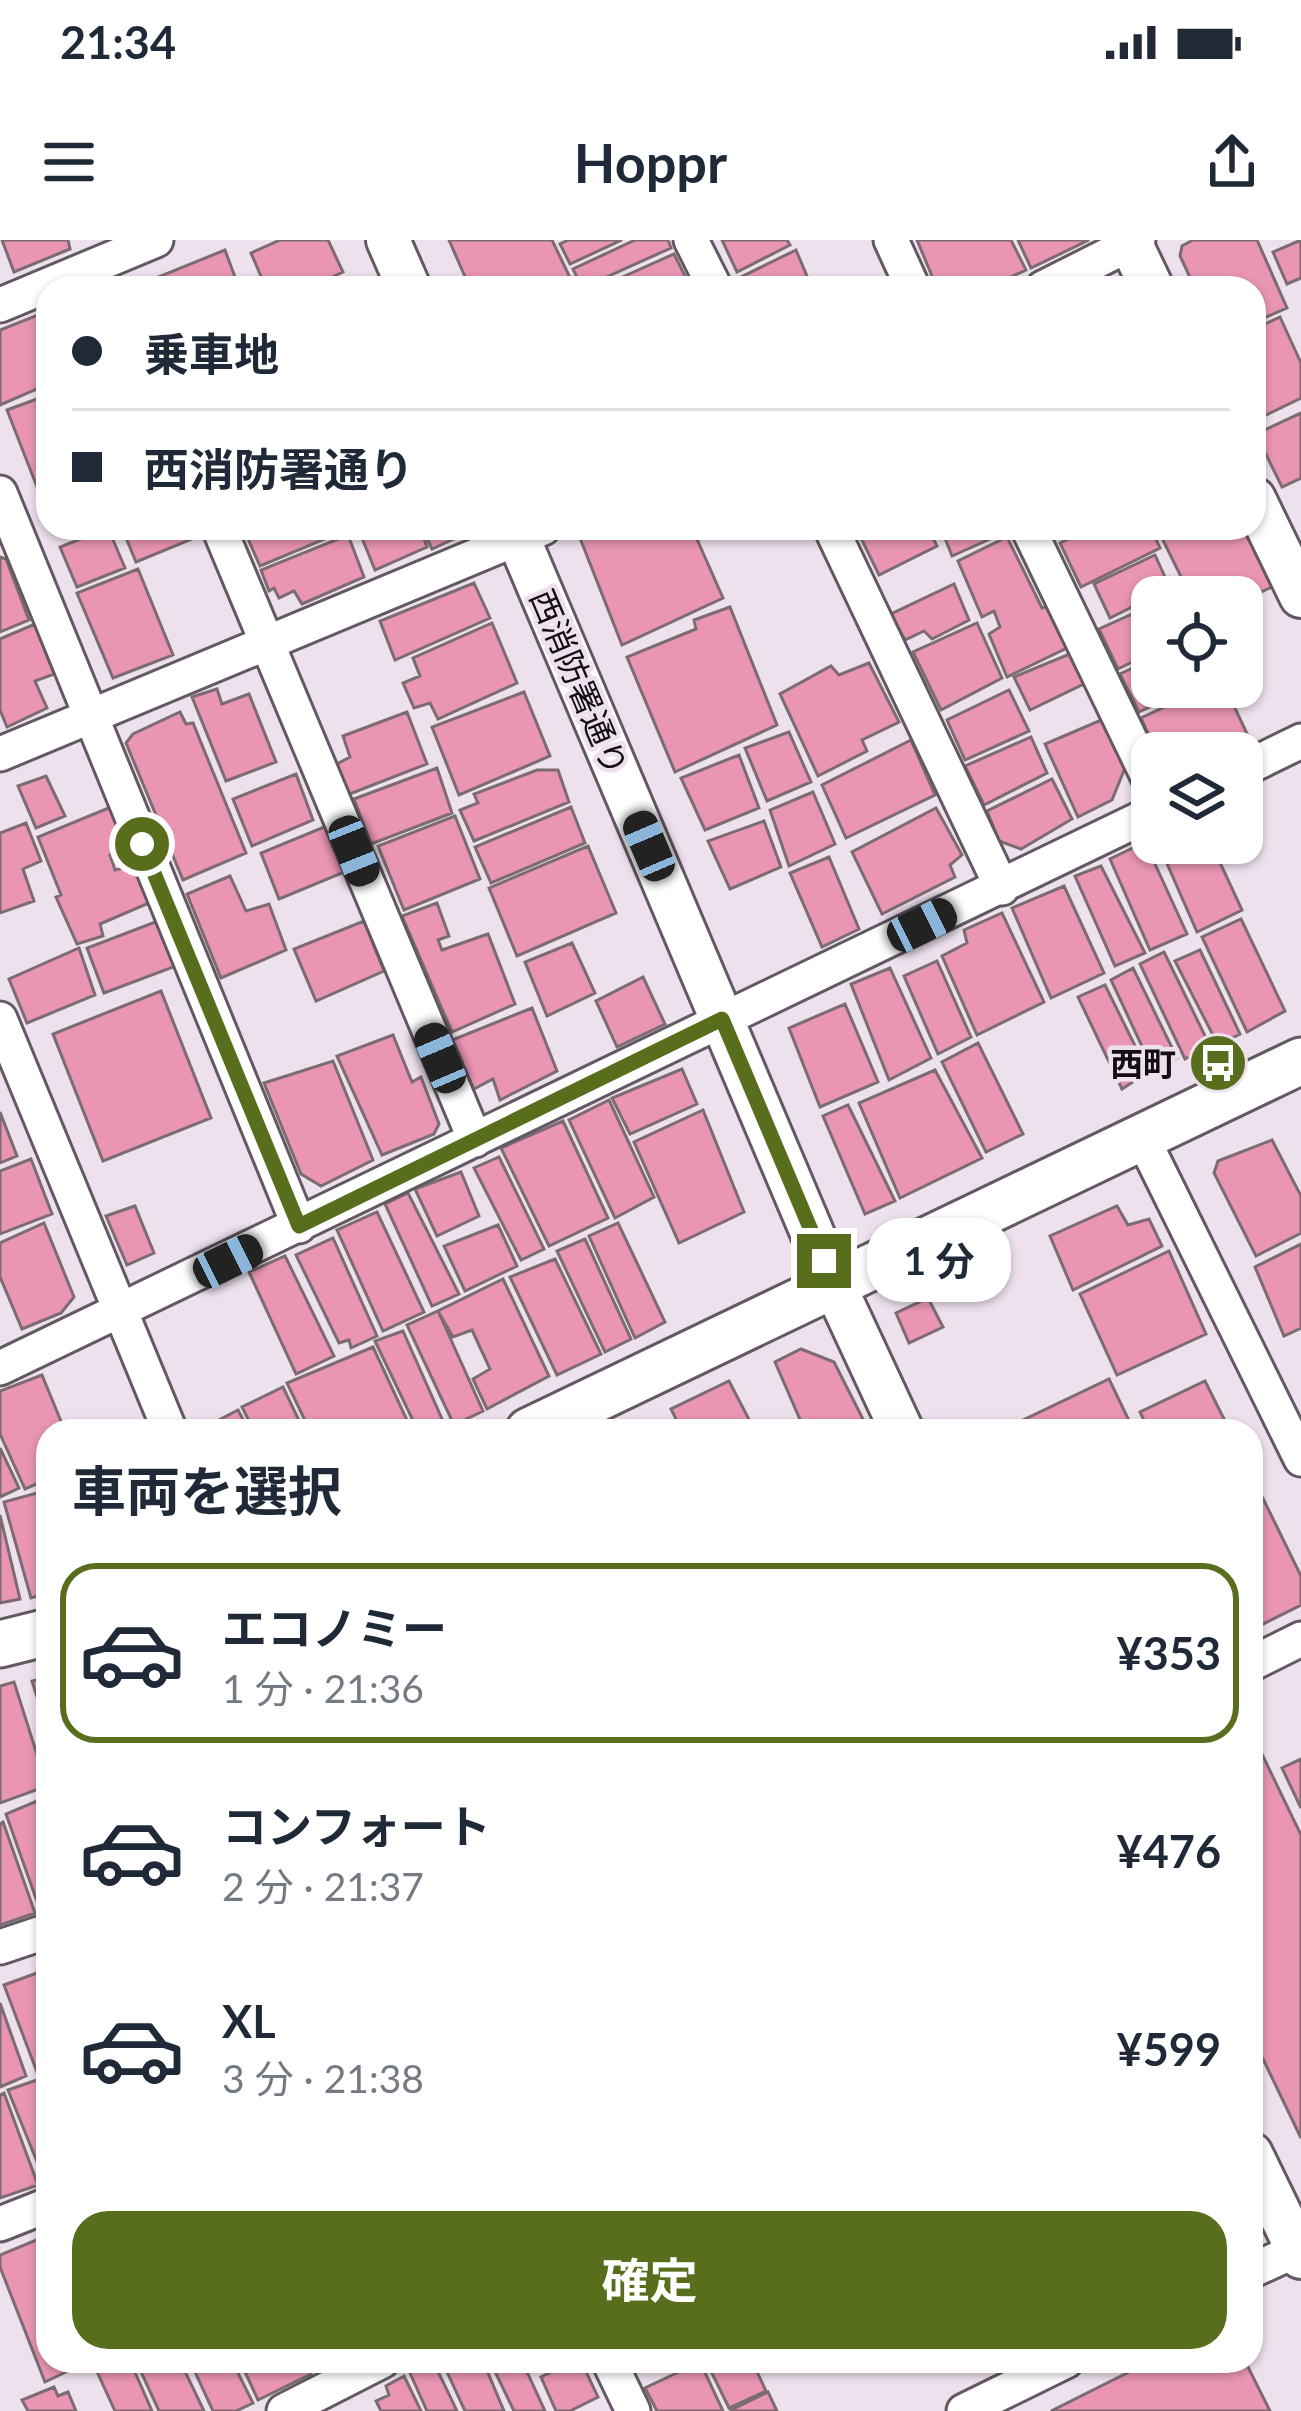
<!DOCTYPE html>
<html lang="ja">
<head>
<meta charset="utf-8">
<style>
  :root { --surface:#fff; --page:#f2f2f3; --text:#1f2937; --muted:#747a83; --line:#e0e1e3; --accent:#596e1c }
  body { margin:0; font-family:Lato,"Noto Sans JP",sans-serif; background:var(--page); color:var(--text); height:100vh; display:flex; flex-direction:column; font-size:45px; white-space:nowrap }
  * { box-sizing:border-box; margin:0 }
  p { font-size:39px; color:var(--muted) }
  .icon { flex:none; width:66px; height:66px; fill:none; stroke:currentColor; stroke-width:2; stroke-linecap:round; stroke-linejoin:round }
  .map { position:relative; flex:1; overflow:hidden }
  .side { position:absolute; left:36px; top:1179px; width:1227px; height:954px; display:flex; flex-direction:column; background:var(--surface); border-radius:36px; box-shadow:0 3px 9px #0004 }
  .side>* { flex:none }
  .top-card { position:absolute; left:36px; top:36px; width:1230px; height:264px; border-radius:36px; box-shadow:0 3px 9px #0004; display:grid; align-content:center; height:264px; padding:0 36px; background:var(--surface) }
  .tools { position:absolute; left:1131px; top:336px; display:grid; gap:24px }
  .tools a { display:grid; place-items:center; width:132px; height:132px; border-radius:24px; background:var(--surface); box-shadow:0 3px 9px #0004; font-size:60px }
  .end { position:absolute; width:54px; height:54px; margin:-27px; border:15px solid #596e1c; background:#fff; box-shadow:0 0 0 6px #fff }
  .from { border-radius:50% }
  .bubble { position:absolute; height:84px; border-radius:36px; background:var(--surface); box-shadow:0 3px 9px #0004; font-size:39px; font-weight:700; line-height:84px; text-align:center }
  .car { position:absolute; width:36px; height:72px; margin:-36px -18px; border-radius:15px; box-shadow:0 0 9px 3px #0007; background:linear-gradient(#222 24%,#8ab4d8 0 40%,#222 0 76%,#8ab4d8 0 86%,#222 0) }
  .top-card b { display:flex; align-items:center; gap:42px; height:114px; font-size:45px }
  .top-card b+b { border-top:3px solid var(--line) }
  .top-card i { width:30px; height:30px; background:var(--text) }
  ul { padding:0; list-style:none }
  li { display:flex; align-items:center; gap:36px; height:180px; margin:0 24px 18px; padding:0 12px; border:6px solid transparent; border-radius:36px }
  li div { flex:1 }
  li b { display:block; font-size:45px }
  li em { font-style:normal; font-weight:700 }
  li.active { border-color:var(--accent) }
  li>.icon { width:108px; height:108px; stroke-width:1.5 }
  h2 { padding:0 36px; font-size:54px; line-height:144px }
  .cta { display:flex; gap:24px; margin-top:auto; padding:24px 36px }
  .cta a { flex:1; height:138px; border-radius:36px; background:var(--accent); color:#fff; font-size:48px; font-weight:700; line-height:138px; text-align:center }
  .status { display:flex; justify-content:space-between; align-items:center; height:84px; padding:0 60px; background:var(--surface); direction:ltr }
  .status svg { height:33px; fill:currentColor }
  header { display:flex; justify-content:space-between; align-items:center; height:156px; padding:0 36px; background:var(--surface); font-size:54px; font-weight:700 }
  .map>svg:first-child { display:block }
  .building { fill:#ea95b4; stroke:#7c6c71; stroke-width:3 }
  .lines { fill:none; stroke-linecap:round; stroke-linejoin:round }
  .minor-casing { stroke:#635964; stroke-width:39 }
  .tertiary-casing { stroke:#635964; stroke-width:48 }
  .secondary-casing { stroke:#635964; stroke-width:51 }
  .minor { stroke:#fff; stroke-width:33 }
  .tertiary { stroke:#fff; stroke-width:42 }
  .secondary { stroke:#fff; stroke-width:45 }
  .route { stroke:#596e1c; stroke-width:15 }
  .labels { text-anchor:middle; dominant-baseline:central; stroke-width:9; stroke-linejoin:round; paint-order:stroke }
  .street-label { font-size:33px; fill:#120e13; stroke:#ede1ed }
  .poi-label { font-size:33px; font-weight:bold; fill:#120e13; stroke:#ede1ed; text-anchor:end }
</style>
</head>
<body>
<div class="status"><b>21:34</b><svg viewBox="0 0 49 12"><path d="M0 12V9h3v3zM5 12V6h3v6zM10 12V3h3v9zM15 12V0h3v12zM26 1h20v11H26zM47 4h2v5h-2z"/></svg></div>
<header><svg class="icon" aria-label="menu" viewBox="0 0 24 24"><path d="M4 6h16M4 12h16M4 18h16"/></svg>Hoppr<svg class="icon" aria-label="share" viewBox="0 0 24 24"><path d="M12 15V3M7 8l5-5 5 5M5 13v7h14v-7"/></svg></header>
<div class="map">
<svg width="1301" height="2171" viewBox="0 0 1301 2171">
  <rect width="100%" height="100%" fill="#ede1ed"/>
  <path class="building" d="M2,0H68L70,9L14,32Z
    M280,0H328L343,32L308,48H266L251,13Z
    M449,0H552L575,48H470Z
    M568,0H622L570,24L560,4Z
    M635,0H668L671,8L582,48L573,29Z
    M722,0H787L790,5L737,32Z
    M917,0H1011L1026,30L987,48H937Z
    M1018,0H1089L1031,28Z
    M1193,0H1257L1287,68L1264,78L1257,65L1254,67V48H1195L1180,16L1182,6Z
    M1301,0V38L1287,44L1273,12Z
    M225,10L239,48H149L146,42Z
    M796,10L812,48H746L741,37Z
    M674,14L691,48H598Z
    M48,71V144L0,165V90Z
    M1280,77L1301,123V158L1254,181V89Z
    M48,155V275L7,170Z
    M1301,173V238L1282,247L1256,194Z
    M108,288L125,328L77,347L60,307Z
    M122,288H187L192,299L136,322Z
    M256,288H343L344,291L260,326L245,292Z
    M358,288H420L427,307L375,330Z
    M422,288H457L460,296L432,309Z
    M603,288H692L723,358L622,405L580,298Z
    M856,288H928L937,306L879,335Z
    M941,288H1011L1012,289L952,316Z
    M1093,288H1151L1160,308L1081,347L1060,303Z
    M1157,288H1248L1274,346L1242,361V357H1191Z
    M348,295L364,337L302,364L294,351L279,358L274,348L269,351L261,330Z
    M1007,297L1042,368L1051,364L1069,407L1007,437L989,394L1000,387L994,371L982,377L958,321Z
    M1155,315L1170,348L1110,378L1094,344Z
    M0,317L6,319L29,380L0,392Z
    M138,329L173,415L113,438L77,353Z
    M474,343L490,378L395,420L380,381Z
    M954,344L969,380L932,399L924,391L905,400L891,374Z
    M1152,365V412L1118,429L1099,389Z
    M730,367L777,485L675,532L627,417L696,389L694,380Z
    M492,383L517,443L438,479L430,463L414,468L403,443L420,436L413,418Z
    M977,383L1002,438L941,470L913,412Z
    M35,384L54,434L35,441L47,468L7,487L0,470V399Z
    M1077,411L1090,441L1030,470L1014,437Z
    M1152,419V447H1192L1139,472L1120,434Z
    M869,423L899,482L862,500L867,511L818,536L780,454L831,426L839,435Z
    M1207,447H1225L1250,500L1227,513H1157L1141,478Z
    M217,449L222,464L249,454L276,522L226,541L192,457Z
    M1009,450L1029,491L965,520L947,480Z
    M524,452L550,516L459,555L432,487Z
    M180,472L186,484L193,483L246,613L183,640L126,503L133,494Z
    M407,472L427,524L347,555L335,525L350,517L343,496Z
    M1106,478L1127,523L1112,560L1078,577L1045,504Z
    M789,492L811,542L767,561L745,508Z
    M1031,497L1047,533L984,565L965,526Z
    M911,500L935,555L846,598L822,545Z
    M739,515L759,568L705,590L681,538Z
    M437,528L452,573L371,604L354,559Z
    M537,530H558L569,562L474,601L460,570L478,563L474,554Z
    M296,534L313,580L252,606L233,559Z
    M46,536L65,576L36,588L18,546Z
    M1052,539L1072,579L1021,609L999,601L987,571Z
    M813,552L835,604L789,626L770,570Z
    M111,567L129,609L110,615L115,630L136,625L149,663L100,684L103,696L77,704L56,657L61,655L38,597Z
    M571,567L585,603L491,643L475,607Z
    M936,568L962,615L950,625L955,637L882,674L852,612Z
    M455,576L480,639L404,670L378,606Z
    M764,581L781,627L730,649L708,601Z
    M26,583L41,621L23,629L34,661L0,673V593Z
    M329,585L347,631L279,659L261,613Z
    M1145,602L1187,694L1150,710L1110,619Z
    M1158,603H1211L1242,670L1197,692Z
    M588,606L616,673L517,716L489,648Z
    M829,617L859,689L822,707L790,633Z
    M1101,626L1145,713L1115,726L1075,636Z
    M230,636L246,671L269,664L286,710L221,738L187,654Z
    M1064,646L1104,733L1051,758L1012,668Z
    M437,663L449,696L438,700L442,710L488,694L515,764L452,792L402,676Z
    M1002,673L1044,762L977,795L942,716L967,703L964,690Z
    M1241,679L1285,771L1247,792L1202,697Z
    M158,681L176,726L104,753L87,708Z
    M364,681L384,731L316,761L294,709Z
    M572,703L595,753L547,776L525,722Z
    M79,708L95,755L27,783L9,739Z
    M1200,710L1240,794L1218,805L1175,721Z
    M1164,712L1210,806L1185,819L1140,724Z
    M937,721L971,797L938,814L904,736Z
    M890,728L931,818L889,840L851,744Z
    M1133,728L1177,818L1154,832L1111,740Z
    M643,737L665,784L617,807L596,761Z
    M1105,745L1148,832L1122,849L1078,757Z
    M161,751L211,878L103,921L53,794Z
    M845,764L878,842L820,867L789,788Z
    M532,768L557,831L500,860L493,839L474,849L452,800Z
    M393,795L412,842L421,837L439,884L434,894L382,915L337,816Z
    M978,803L1023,894L986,912L942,822Z
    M333,821L373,920L321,946L301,934L264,843Z
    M682,829L697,864L630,894L612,858Z
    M935,830L982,918L900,958L859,863Z
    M609,860L654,957L615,978L569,880Z
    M848,865L895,961L865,974L823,876Z
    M703,870L744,972L679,1003L634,902Z
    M0,872L17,916L0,923Z
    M563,881L608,978L549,1006L501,908Z
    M1272,900L1301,956V993L1256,1016L1214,933L1218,921Z
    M499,917L544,1009L521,1020L474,928Z
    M31,919L52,974L0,994V931Z
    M461,932L479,976L437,996L415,949Z
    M408,953L459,1054L432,1066L385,964Z
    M135,966L154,1013L127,1025L106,976Z
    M1117,966L1128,985L1149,979L1162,1006L1073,1050L1050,996Z
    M377,972L424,1072L383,1091L337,990Z
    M44,983L74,1057L61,1073L22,1089L0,1037V1003Z
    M618,983L665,1082L635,1098L589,996Z
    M498,985L517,1026L465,1051L444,1006Z
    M333,998L377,1096L351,1108L349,1100L339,1103L296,1015Z
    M585,999L631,1099L605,1112L557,1011Z
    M1301,1004V1088L1284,1096L1255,1027Z
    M1169,1011L1206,1094L1117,1135L1080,1054Z
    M285,1016L334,1116L296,1134L249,1032Z
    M555,1019L601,1114L557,1135L510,1037Z
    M503,1039L549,1136L487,1169L473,1139L490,1129L472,1090L453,1097L438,1071Z
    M928,1058L943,1087L909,1103L896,1073Z
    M438,1071L483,1171L454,1185L407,1085Z
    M403,1091L446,1188L441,1191H418L375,1101Z
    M373,1107L412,1191H310L287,1143Z
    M801,1109L834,1122L869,1191H805L775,1122Z
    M42,1135L65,1191H48V1239L25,1249L0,1194V1151Z
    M1109,1139L1134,1191H1021L1017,1183Z
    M729,1141L755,1191H682L671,1169Z
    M1205,1141L1230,1191H1149L1140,1172Z
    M283,1147L304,1191H254L242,1167Z
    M238,1170L249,1191H198Z
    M0,1208L19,1248L0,1257Z
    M1251,1234L1301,1336V1365L1251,1390Z
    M48,1250V1353L31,1358L4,1262Z
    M0,1275L20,1359L0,1363Z
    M48,1437V1492L32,1441Z
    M14,1442L47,1546L0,1563V1446Z
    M1260,1510L1301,1595V1898L1251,1794V1515Z
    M1301,1519V1568L1282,1528Z
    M37,1561L48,1592V1663L39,1667L6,1574Z
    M3,1582L35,1673L0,1685V1584Z
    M48,1729V1828L37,1832L4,1745Z
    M0,1763L26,1836L0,1847Z
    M48,1836V1938L44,1939L8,1850Z
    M4,1853L38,1945L0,1958V1855Z
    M46,1996L48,2121H89L45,2142L0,2027V2015Z
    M102,2121H130L152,2171H115L94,2125Z
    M136,2121H180L204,2171H159Z
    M190,2121H232L253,2163L236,2171H213Z
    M240,2121H304L311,2134L258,2160Z
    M433,2121L457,2171H427L410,2133Z
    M442,2121H483L504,2171H465Z
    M490,2121H522L545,2171H514Z
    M574,2121H581L598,2157L570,2171H556L541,2137Z
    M706,2121H752L766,2151L729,2168Z
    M1151,2121H1245L1270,2171H1051Z
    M700,2122L723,2171H657L645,2148Z
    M404,2136L421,2171H381L376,2161L389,2155L386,2146Z
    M54,2147L58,2156L68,2152L76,2171H28L22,2160Z
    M768,2152L777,2171H732L731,2170Z"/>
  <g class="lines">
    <defs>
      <path id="minor" d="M691,0L715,48
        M891,0L913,48
        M1043,48L1138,0
        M0,65L156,0
        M0,253L299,986
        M219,288L475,900
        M831,288L1002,648
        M1028,288L1152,545
        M0,514L543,288
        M1242,530L1301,501
        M0,779L170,1191
        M1142,897L1301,1219
        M0,1128L1152,573
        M1251,1424L1301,1399
        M0,1707L48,1691
        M0,1984L48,1965
        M1251,2031L1301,2008
        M609,2121L633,2171
        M284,2171L382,2121
        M964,2171L1066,2121"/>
      <path id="tertiary" d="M388,0L409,48
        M1129,0L1152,48
        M1254,259L1301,356
        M514,288L835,1047L902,1191
        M1251,1914L1301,2017"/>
      <path id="secondary" d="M529,1191L1301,821
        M0,1404L48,1392"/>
    </defs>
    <use href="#minor" class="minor-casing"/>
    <use href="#tertiary" class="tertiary-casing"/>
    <use href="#secondary" class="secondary-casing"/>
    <use href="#minor" class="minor"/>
    <use href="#tertiary" class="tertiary"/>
    <use href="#secondary" class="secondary"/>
  </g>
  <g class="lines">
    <path class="route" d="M142,604L299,986L722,779L824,1021"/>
  </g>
  <defs>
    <symbol id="bus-disc" viewBox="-11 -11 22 22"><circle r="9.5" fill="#596e1c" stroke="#ede1ed"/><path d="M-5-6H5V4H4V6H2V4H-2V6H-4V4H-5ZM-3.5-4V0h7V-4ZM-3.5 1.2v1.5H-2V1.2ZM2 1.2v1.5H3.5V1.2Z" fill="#fff"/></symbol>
  </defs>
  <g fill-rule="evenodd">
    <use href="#bus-disc" x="1185" y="790" width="66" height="66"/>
  </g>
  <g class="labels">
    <g class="street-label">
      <text transform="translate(580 442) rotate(67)">西消防署通り</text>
    </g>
    <g class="poi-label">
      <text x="1176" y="823">西町</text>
    </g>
  </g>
</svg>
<div class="tools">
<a><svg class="icon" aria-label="locate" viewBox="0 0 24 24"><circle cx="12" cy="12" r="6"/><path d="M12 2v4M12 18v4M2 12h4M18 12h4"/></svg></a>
<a><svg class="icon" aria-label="layers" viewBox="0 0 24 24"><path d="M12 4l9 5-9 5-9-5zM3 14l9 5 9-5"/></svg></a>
</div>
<i class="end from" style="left:142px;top:604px"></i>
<i class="end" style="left:824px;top:1021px"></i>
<div class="bubble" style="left:867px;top:978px;width:144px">1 分</div>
<i class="car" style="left:649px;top:606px;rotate:337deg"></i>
<i class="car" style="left:354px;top:611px;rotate:158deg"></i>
<i class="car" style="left:922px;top:685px;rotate:64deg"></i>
<i class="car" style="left:440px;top:818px;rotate:337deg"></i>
<i class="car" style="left:228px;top:1021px;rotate:64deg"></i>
<div class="top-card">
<b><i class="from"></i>乗車地</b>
<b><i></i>西消防署通り</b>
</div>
<section class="side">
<h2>車両を選択</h2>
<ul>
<li class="active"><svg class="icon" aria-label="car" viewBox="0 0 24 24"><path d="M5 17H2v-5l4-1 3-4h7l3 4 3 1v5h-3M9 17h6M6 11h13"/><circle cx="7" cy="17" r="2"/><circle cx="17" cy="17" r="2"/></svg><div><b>エコノミー</b><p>1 分 · 21:36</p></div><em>¥353</em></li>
<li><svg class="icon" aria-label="car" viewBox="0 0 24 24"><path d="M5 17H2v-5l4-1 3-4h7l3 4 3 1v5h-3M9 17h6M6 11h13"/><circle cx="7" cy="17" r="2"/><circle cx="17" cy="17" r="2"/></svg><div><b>コンフォート</b><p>2 分 · 21:37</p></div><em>¥476</em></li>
<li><svg class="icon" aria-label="car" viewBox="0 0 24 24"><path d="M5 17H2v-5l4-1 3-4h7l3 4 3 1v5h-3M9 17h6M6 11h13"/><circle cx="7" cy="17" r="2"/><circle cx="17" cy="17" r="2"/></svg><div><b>XL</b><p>3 分 · 21:38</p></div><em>¥599</em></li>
</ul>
<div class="cta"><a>確定</a></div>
</section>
</div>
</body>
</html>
